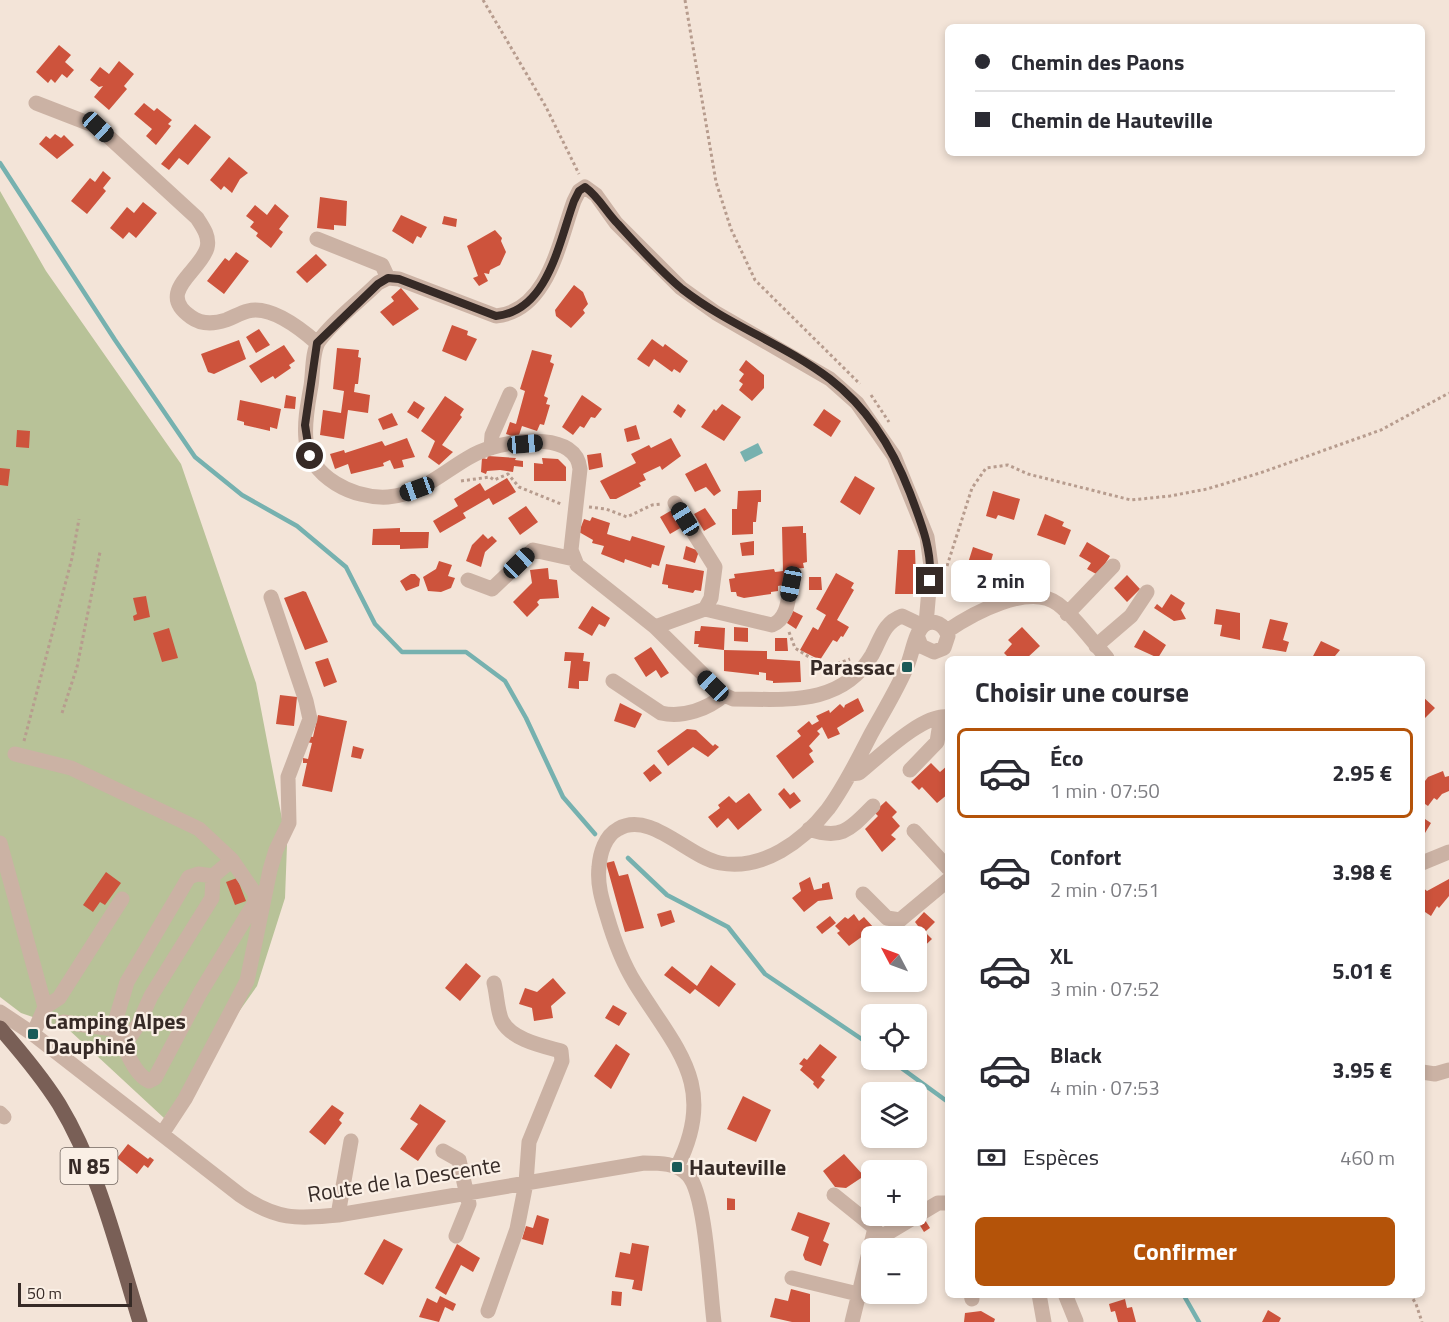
<!DOCTYPE html>
<html lang="fr">
<head>
<meta charset="utf-8">
<style>
  :root { --surface:#fff; --page:#f2f2f3; --text:#2b2b33; --muted:#7c7c81; --line:#e1e1e2; --accent:#b45309 }
  body { margin:0; font-family:"Titillium Web",sans-serif; background:var(--page); color:var(--text); height:100vh; display:flex; flex-direction:column; font-size:22px; white-space:nowrap }
  * { box-sizing:border-box; margin:0 }
  p { font-size:20px; color:var(--muted) }
  .icon { flex:none; width:33px; height:33px; fill:none; stroke:currentColor; stroke-width:2; stroke-linecap:round; stroke-linejoin:round }
  .map { position:relative; flex:1; overflow:hidden }
  .panel { position:absolute; left:945px; top:656px; width:480px; height:642px; display:flex; flex-direction:column; background:var(--surface); border-radius:9px; box-shadow:0 3px 9px #0003 }
  .panel>* { flex:none }
  .guide { position:absolute; left:945px; top:24px; width:480px; height:132px; border-radius:9px; box-shadow:0 3px 9px #0003; display:grid; align-content:center; height:132px; padding:0 30px; background:var(--surface) }
  .needle { width:39px; rotate:311deg }
  .controls { position:absolute; left:861px; top:926px; display:grid; gap:12px }
  .controls a { display:grid; place-items:center; width:66px; height:66px; border-radius:9px; background:var(--surface); box-shadow:0 3px 9px #0003; font-size:30px }
  .scale { position:absolute; left:18px; bottom:15px; width:114px; box-sizing:border-box; padding-left:6px; border:3px solid #362a26; border-top:0; font-size:16px; line-height:21px; white-space:nowrap; color:#362a26; -webkit-text-stroke:4px #faefe5; paint-order:stroke }
  .end { position:absolute; width:27px; height:27px; margin:-14px; border:8px solid #362a26; background:#fff; box-shadow:0 0 0 3px #fff }
  .from { border-radius:50% }
  .bubble { position:absolute; height:42px; border-radius:9px; background:var(--surface); box-shadow:0 3px 9px #0003; font-size:20px; font-weight:700; line-height:42px; text-align:center }
  .car { position:absolute; width:18px; height:36px; margin:-18px -9px; border-radius:8px; box-shadow:0 0 4px 2px #0007; background:linear-gradient(#222 24%,#8ab4d8 0 40%,#222 0 76%,#8ab4d8 0 86%,#222 0) }
  .guide b { display:flex; align-items:center; gap:21px; height:57px; font-size:22px }
  .guide b+b { border-top:2px solid var(--line) }
  .guide i { width:15px; height:15px; background:var(--text) }
  ul { padding:0; list-style:none }
  li { display:flex; align-items:center; gap:18px; height:90px; margin:0 12px 9px; padding:0 18px; border:3px solid transparent; border-radius:9px }
  li div { flex:1 }
  li b { display:block; font-size:22px }
  li em { font-style:normal; font-weight:700 }
  li.active { border-color:var(--accent) }
  li>.icon { width:54px; height:54px; stroke-width:1.5 }
  h2 { padding:0 30px; font-size:27px; line-height:72px }
  .pay { display:flex; align-items:center; gap:15px; height:66px; padding:0 30px; font-size:22px }
  .pay p { margin-inline-start:auto }
  .button { display:flex; gap:12px; margin-top:auto; padding:12px 30px }
  .button a { flex:1; height:69px; border-radius:9px; background:var(--accent); color:#fff; font-size:24px; font-weight:700; line-height:69px; text-align:center }
  .map>svg:first-child { display:block }
  .green { fill:#b8c298 }
  .water { fill:#76b1af }
  .lines { fill:none; stroke-linecap:round; stroke-linejoin:round }
  .stream { stroke:#76b1af; stroke-width:4.5 }
  .building { fill:#cd533c }
  .path { stroke:#b79c8e; stroke-width:3; stroke-dasharray:3 3; stroke-linecap:butt }
  .minor { stroke:#cbb2a4; stroke-width:15 }
  .major { stroke:#795f56; stroke-width:15 }
  .route { stroke:#362a26; stroke-width:8 }
  .poi-dot { fill:#195a58; stroke:#faefe5; stroke-width:2 }
  .labels { text-anchor:middle; dominant-baseline:central; stroke-width:4.5; stroke-linejoin:round; paint-order:stroke }
  .shield { fill:#faefe5; stroke:#71655f; stroke-width:1.5 }
  .shield-label { font-size:21px; font-weight:bold; fill:#362a26 }
  .poi-label { font-size:22px; font-weight:bold; fill:#362a26; stroke:#faefe5; text-anchor:start }
  .street-label { font-size:22px; fill:#362a26; stroke:#faefe5 }
</style>
</head>
<body>
<div class="map">
<svg width="1449" height="1322" viewBox="0 0 1449 1322">
  <rect width="100%" height="100%" fill="#f3e4d8"/>
  <path class="green" d="M0,191L46,271L181,464L256,683L287,845L285,898L257,986L164,1118L68,1029L21,1013L0,997Z"/>
  <path class="water" d="M758,443L763,453L745,462L740,452Z"/>
  <g class="lines">
    <path class="stream" d="M0,163L115,340L195,457L242,495L297,526L346,567L375,624L402,652H466L505,681L526,718L563,797L595,834
      M628,858L667,895L728,927L765,974L872,1046
      M889,1059L948,1102
      M1183,1294L1199,1322"/>
  </g>
  <path class="building" d="M59,45L71,55L65,62L74,70L67,78L62,74L55,83L51,79L48,83L36,72Z
    M119,61L134,74L124,86L127,89L109,110L94,97L103,86L99,87L90,80L100,67L109,74Z
    M144,103L154,111L157,108L172,120L168,124L171,126L156,145L146,136L152,129L134,114Z
    M195,124L211,137L188,165L179,158L169,170L161,164Z
    M55,134L61,138L64,135L74,145L57,159L39,144L46,136L50,139Z
    M229,157L248,173L240,179L232,193L224,186L221,190L210,180Z
    M103,171L111,178L103,188L106,191L87,214L71,201L90,178L95,182Z
    M320,197L347,201L346,226L334,225V230L317,228Z
    M143,202L157,213L136,238L129,232L123,239L110,228L127,207L134,213Z
    M275,204L289,216L279,229L283,232L271,248L256,236L258,233L250,227L254,222L246,216L255,205L267,215Z
    M401,215L427,227L421,238L417,236L413,244L392,231Z
    M444,216L457,219L456,227L442,224Z
    M495,230L502,238L501,241L506,252L500,265L490,270L489,274L484,273L488,281L479,286L473,278L478,276L467,246Z
    M236,252L249,261L224,294L207,281L225,258L229,261Z
    M316,254L327,265L307,283L296,272Z
    M574,285L583,292L588,304L583,310L585,313L571,328L556,316L555,310Z
    M401,288L419,309L393,326L380,312L394,301L391,297Z
    M452,325L468,331L467,335L477,339L466,361L442,351Z
    M259,329L270,345L256,353L246,337Z
    M652,339L663,347L665,344L688,361L680,373L674,369L672,372L654,359L649,367L637,359Z
    M239,340L246,359L214,374L208,372L201,354Z
    M284,345L295,361L289,365L291,368L275,379L273,376L261,383L249,366Z
    M337,348L359,350L358,357L361,358L358,384H355L354,392L370,395L368,413L348,410L344,439L320,435L323,410L341,413L344,391L333,389Z
    M532,350L552,355L550,362L554,364L544,396L548,398L546,404L550,405L544,425L540,424L537,431L522,426L518,438L506,434L510,422L516,424L525,391L520,389Z
    M746,360L764,375V388L752,401L739,390L743,384L739,381L744,374L739,370Z
    M286,395L296,397L295,409L284,408Z
    M582,395L602,409L595,418L591,417L584,428L580,426L573,435L562,427Z
    M445,396L464,409L460,415L462,417L442,445L453,452L439,465L428,457L435,441L421,431Z
    M240,400L281,409L277,429L270,427V431L244,425V422L237,420Z
    M414,401L425,408L418,419L407,412Z
    M678,404L686,410L681,418L673,412Z
    M722,404L741,417L724,441L701,427L714,409L716,411Z
    M824,409L841,421L831,437L813,425Z
    M392,413L398,425L383,430L378,419Z
    M636,425L640,439L627,442L624,429Z
    M17,430L30,431L29,448L16,447Z
    M407,438L415,457L402,460L404,467L394,469L390,460L383,463L384,466L351,474L348,464L335,469L330,454L344,450L345,453L382,441L385,446Z
    M671,438L681,456L662,470L660,466L643,474L646,480L639,483L641,486L616,499H610L600,481L636,463L631,454L649,445L651,448Z
    M601,453L603,467L589,470L587,455Z
    M488,456L516,458L515,460L523,461V467L514,466L513,472L500,470L487,471L486,474L481,472L482,458L487,459Z
    M542,458L558,459L566,467V481H534V463L543,464Z
    M706,463L721,491L714,496L706,487L695,492L685,474Z
    M0,468L10,469L8,486L0,485Z
    M855,476L875,488L860,515L840,502Z
    M507,478L516,492L493,505L489,498L463,513L466,518L440,533L433,521L458,506L454,499L480,483L485,491Z
    M761,490V502H758L756,522H753V534L732,535V509H737L738,491Z
    M993,491L1020,499L1014,520L998,515L996,519L986,516Z
    M526,506L538,522L520,535L508,518Z
    M705,508L716,524L704,531L694,514Z
    M672,510L682,527L670,534L660,517Z
    M1045,514L1064,522L1062,526L1071,530L1065,545L1037,535Z
    M592,517L610,523L607,534L630,541L632,536L665,546L659,566L652,564L651,568L625,559L624,563L601,554L604,546L592,543L593,540L579,532L584,519L590,521Z
    M803,526V533H806L807,562L803,563L804,568L789,569V577H783V585L778,586V591L771,592V594L744,598L737,596L736,592H731L729,579L735,578L734,574L774,569L775,572L783,571L782,527Z
    M400,528V532H429L428,548L400,549V545H372L373,529Z
    M483,534L488,539L492,536L497,541L485,552L481,567L466,561L472,545Z
    M754,541V555L742,556L740,543Z
    M1087,542L1110,556L1098,575L1087,569L1091,563L1079,556Z
    M686,546L699,551L695,563L683,559Z
    M973,547L993,554L989,568L984,566L978,584L963,579Z
    M898,550H915L916,579H913V594H895Z
    M439,561L452,565L448,576L455,578L451,588L441,592L428,591L423,577L436,569Z
    M666,564L704,571L701,591L695,590L693,593L668,588V585L662,584Z
    M548,568L549,579L557,580L559,598L540,599L537,602L539,605L527,617L513,602L532,583L530,570Z
    M836,573L854,583L851,588L854,590L837,620L849,627L843,637L841,636L837,642L833,640L820,660L800,650L813,627L818,630L826,615L816,609Z
    M411,574H415L420,579L419,586L406,591L400,581Z
    M1127,575L1140,589L1127,602L1114,588Z
    M809,577H821L822,590H809Z
    M303,591L306,592L328,642L305,650L284,598Z
    M1171,594L1185,603L1181,610L1186,619L1174,621L1154,608L1157,604L1162,608Z
    M146,596L150,617L134,621L133,616L137,614L133,598Z
    M592,606L610,618L605,627L599,624L592,636L578,628Z
    M1216,609L1240,613V640L1220,636L1222,625L1214,624Z
    M793,611L803,616L796,629L787,623Z
    M1270,619L1288,623L1283,640L1289,642L1286,652L1262,648Z
    M701,626L725,628L724,650L767,651V659L800,661L801,682L773,683V681L766,680V673L759,672V675L724,671V650L698,647L699,644H694L695,631H700Z
    M734,627L748,628V642L734,641Z
    M1022,627L1040,646L1027,658H1009L1004,653L1012,644L1008,640Z
    M169,628L178,658L162,662L153,633Z
    M1144,630L1166,645L1158,658L1134,647Z
    M775,638H787L788,651H775Z
    M1321,641L1340,650L1335,656L1340,658H1312Z
    M651,647L669,673L661,678L656,670L646,677L634,658Z
    M565,652L584,653L583,661L590,662L588,681H579V689L568,688L571,661H564Z
    M328,658L337,682L324,687L315,662Z
    M280,695L297,697L294,726L276,724Z
    M1422,696L1435,708L1422,721Z
    M858,698L864,711L837,728L840,734L828,739L822,727L817,731L820,734L809,746L813,751L809,754L814,762L793,779L776,756L801,736L797,731L809,721L812,725L819,721L816,716L829,710L830,713L840,704L844,708L845,705Z
    M620,703L642,714L635,728L614,721Z
    M318,715L347,721L332,792L302,786L307,763H303V758L308,759L312,743L306,742L308,736L313,737Z
    M687,729L696,730L713,746L715,744L719,747L708,757L693,747L668,766L657,751Z
    M353,746L364,749L361,759L351,757Z
    M931,763L940,772L948,765V794L937,803L922,787L919,790L911,782Z
    M654,764L662,773L650,782L643,773Z
    M1443,771L1445,777L1449,776V791L1442,794L1437,800L1434,798L1428,806L1422,802V785L1428,777Z
    M784,788L790,795L794,792L801,801L790,809L778,794Z
    M749,793L762,810L738,830L728,818L717,828L708,817L720,808L718,805L729,796L736,803Z
    M886,801L897,812L892,817L900,826L891,835L896,839L882,852L865,829L878,816L874,812Z
    M1422,817L1431,823L1422,838Z
    M614,861L619,876L628,874L644,928L625,932L606,863Z
    M106,872L121,883L105,905L100,902L93,912L83,905Z
    M810,877L814,890L822,888V884L829,882L833,899L818,901L804,912L792,898L801,891L799,883Z
    M237,878L246,901L235,905L226,882Z
    M1449,879V896L1439,908L1437,906L1431,916L1422,910V887L1427,891Z
    M671,910L675,922L661,927L657,914Z
    M924,912L935,922L925,932L932,939L916,954V936H908L918,926L915,922Z
    M854,914L859,921L864,917L874,928L849,946L837,933L840,931L835,926L845,917L848,919Z
    M830,916L836,923L822,934L816,927Z
    M466,963L481,976L460,1001L445,988Z
    M711,965L736,984L719,1007L695,989L690,994L664,975L672,966L697,986Z
    M553,978L566,993L551,1006L553,1018L534,1021L532,1008L519,1004L525,988L537,992Z
    M613,1005L627,1013L619,1026L605,1018Z
    M616,1044L630,1054L611,1089L594,1076Z
    M820,1044L837,1057L821,1077L825,1080L818,1089L813,1084L814,1082L800,1070L803,1066L799,1064L804,1058L807,1060Z
    M743,1096L771,1110L756,1142L727,1129Z
    M420,1104L446,1121L418,1161L400,1149L418,1124L410,1119Z
    M332,1105L344,1113L339,1120L342,1123L325,1145L309,1132Z
    M128,1144L148,1159L150,1157L154,1160L148,1168L144,1165L137,1174L117,1158Z
    M844,1154L864,1176L846,1188L835,1187L823,1171Z
    M727,1198L735,1199V1210H727Z
    M798,1212L830,1223L823,1241L829,1244L821,1266L805,1260L803,1255L809,1237L791,1230Z
    M537,1215L549,1219L543,1245L522,1239L526,1226L533,1228Z
    M925,1220L930,1228L924,1232L919,1224Z
    M912,1238L922,1248L916,1254V1248H900Z
    M384,1239L403,1249L383,1285L364,1274Z
    M632,1243L649,1246L642,1291L632,1289L634,1280L615,1277L620,1252L630,1254Z
    M457,1244L480,1258L473,1272L461,1265L446,1295L435,1288Z
    M791,1289L810,1294V1322H792L770,1317L775,1298L788,1301Z
    M612,1291L622,1292L621,1306L611,1305Z
    M440,1296L456,1304L453,1311L445,1307L439,1322L419,1317L427,1298L437,1303Z
    M1125,1299L1127,1308L1132,1307L1136,1322H1118L1115,1311L1111,1312L1109,1304Z
    M1268,1310L1281,1318L1279,1322H1262Z
    M981,1311L995,1319L994,1322H964L965,1313Z"/>
  <g class="lines">
    <path class="path" d="M483,0L546,107L579,174
      M685,0L716,182L731,229L755,280L860,384
      M871,395L889,422
      M461,481L490,477L494,480L508,474L519,487L561,504
      M589,507L606,509L627,517L652,505L662,504
      M947,566L972,488L986,468L1008,465L1028,474L1131,500L1170,496L1207,489L1260,473L1381,430L1449,393
      M789,632L795,648L826,668L850,659
      M62,713L77,667L100,552
      M24,741L72,558L79,519
      M1410,1294L1416,1304L1422,1322"/>
    <path class="minor" d="M36,103L98,127L197,218C203,227 210,237 207,248C200,272 155,292 191,317C202,325 214,324 226,320C234,317 240,313 248,311C271,305 301,329 317,343
      M317,239L382,265L388,278
      M491,448L492,435L510,394
      M468,580L492,589L533,550L574,559
      M705,609L772,625C788,619 788,599 791,584
      M1067,614L1113,566
      M923,626L902,616C883,623 881,639 872,655C841,707 784,699 733,699L724,695L655,627L577,565L571,550L580,469C576,432 517,440 490,448C454,459 429,494 388,497C354,499 310,478 306,440C304,422 308,403 311,386C313,374 312,351 319,341C334,320 359,302 378,283L388,278L399,279L496,316C548,311 559,242 574,201L579,191L585,187L596,195L616,223L681,288L716,313L830,379L857,403L894,456L927,537L931,566L926,624
      M655,627L705,609L711,598L715,567L675,503
      M947,631C972,614 1029,582 1058,604C1076,618 1092,641 1107,658
      M1096,646L1131,616L1147,592
      M613,681L661,713C683,718 708,709 724,695
      M15,754L71,768L199,829L232,860L213,876L212,898L151,996L138,1025L125,1044
      M910,770L937,742L941,717
      M850,774L859,773C879,757 923,713 948,717
      M809,829C842,841 851,828 873,806
      M914,831L948,868
      M0,843L45,1007L33,1034
      M1422,863L1449,852
      M863,894L887,918L900,920L948,880
      M45,1007L59,998L122,899
      M0,1012L33,1034L240,1195C276,1220 296,1219 338,1215L644,1163C660,1163 677,1163 688,1175C706,1194 710,1292 714,1322
      M63,1022L113,1029L127,982L189,877L198,874L213,876
      M113,1029C126,1044 131,1072 149,1081L155,1078L200,993L254,904L256,895L232,860
      M1422,1072L1435,1074L1449,1070
      M0,1113L4,1117
      M162,1134L185,1099L247,981L270,870L276,850L289,823L288,777L310,719L306,701L271,597
      M443,1151L459,1160L469,1204L456,1236
      M677,1167C719,1085 675,1048 635,983C622,962 614,940 607,916C602,900 597,884 599,867C600,853 605,836 618,829C650,810 688,857 720,863C763,871 803,841 828,809C845,786 858,759 871,734C883,712 897,690 907,666C912,655 915,632 924,625C934,618 945,625 948,636L944,648L934,652L921,646L918,638
      M834,1195L875,1228L852,1322
      M338,1215L351,1141
      M871,1243L938,1203H948
      M792,1278L858,1294
      M971,1294L972,1299
      M1039,1294L1044,1322
      M1065,1294L1076,1321
      M488,1311L517,1229L526,1183L529,1142L562,1061L561,1051C543,1046 512,1040 502,1021C497,1010 497,994 494,983"/>
    <path class="major" d="M0,1028C21,1052 42,1077 59,1104C99,1170 117,1249 140,1322"/>
  </g>
  <g class="lines">
    <path class="route" d="M310,456L305,425L317,343L378,284L388,278L399,279L496,316C548,311 559,242 574,201L579,191L585,187C599,197 606,212 618,224C638,246 659,270 682,289C728,325 784,344 830,379C868,408 893,449 910,493C921,523 932,548 930,581"/>
  </g>
  <g class="poi-dot">
    <rect x="901" y="661" width="12" height="12" rx="3"/>
    <rect x="27" y="1028" width="12" height="12" rx="3"/>
    <rect x="671" y="1161" width="12" height="12" rx="3"/>
  </g>
  <g class="labels">
    <rect class="shield" x="60.5" y="1148" width="57" height="36" rx="4.5"/>
    <g class="shield-label">
      <text x="89" y="1166">N 85</text>
    </g>
    <g class="poi-label">
      <text x="895" y="667" text-anchor="end">Parassac</text>
      <text x="45" y="1021">Camping Alpes<tspan x="45" dy="25">Dauphiné</tspan></text>
      <text x="689" y="1167">Hauteville</text>
    </g>
    <g class="street-label">
      <text transform="translate(404 1179) rotate(-9)">Route de la Descente</text>
    </g>
  </g>
</svg>
<div class="controls">
<a><svg class="needle" viewBox="-14 -14 28 28"><path d="M0-13l5 13h-10z" fill="#e53935"/><path d="M0 13l5-13h-10z" fill="#7c7c81"/></svg></a>
<a><svg class="icon" aria-label="locate" viewBox="0 0 24 24"><circle cx="12" cy="12" r="6"/><path d="M12 2v4M12 18v4M2 12h4M18 12h4"/></svg></a>
<a><svg class="icon" aria-label="layers" viewBox="0 0 24 24"><path d="M12 4l9 5-9 5-9-5zM3 14l9 5 9-5"/></svg></a>
<a>+</a>
<a>−</a>
</div>
<div class="scale">50 m</div>
<i class="end from" style="left:310px;top:456px"></i>
<i class="end" style="left:930px;top:581px"></i>
<div class="bubble" style="left:951px;top:560px;width:99px">2 min</div>
<i class="car" style="left:98px;top:127px;rotate:133deg"></i>
<i class="car" style="left:525px;top:444px;rotate:85deg"></i>
<i class="car" style="left:417px;top:489px;rotate:250deg"></i>
<i class="car" style="left:685px;top:519px;rotate:328deg"></i>
<i class="car" style="left:519px;top:563px;rotate:46deg"></i>
<i class="car" style="left:791px;top:584px;rotate:191deg"></i>
<i class="car" style="left:713px;top:686px;rotate:314deg"></i>
<div class="guide">
<b><i class="from"></i>Chemin des Paons</b>
<b><i></i>Chemin de Hauteville</b>
</div>
<section class="panel">
<h2>Choisir une course</h2>
<ul>
<li class="active"><svg class="icon" aria-label="car" viewBox="0 0 24 24"><path d="M5 17H2v-5l4-1 3-4h7l3 4 3 1v5h-3M9 17h6M6 11h13"/><circle cx="7" cy="17" r="2"/><circle cx="17" cy="17" r="2"/></svg><div><b>Éco</b><p>1 min · 07:50</p></div><em>2.95 €</em></li>
<li><svg class="icon" aria-label="car" viewBox="0 0 24 24"><path d="M5 17H2v-5l4-1 3-4h7l3 4 3 1v5h-3M9 17h6M6 11h13"/><circle cx="7" cy="17" r="2"/><circle cx="17" cy="17" r="2"/></svg><div><b>Confort</b><p>2 min · 07:51</p></div><em>3.98 €</em></li>
<li><svg class="icon" aria-label="car" viewBox="0 0 24 24"><path d="M5 17H2v-5l4-1 3-4h7l3 4 3 1v5h-3M9 17h6M6 11h13"/><circle cx="7" cy="17" r="2"/><circle cx="17" cy="17" r="2"/></svg><div><b>XL</b><p>3 min · 07:52</p></div><em>5.01 €</em></li>
<li><svg class="icon" aria-label="car" viewBox="0 0 24 24"><path d="M5 17H2v-5l4-1 3-4h7l3 4 3 1v5h-3M9 17h6M6 11h13"/><circle cx="7" cy="17" r="2"/><circle cx="17" cy="17" r="2"/></svg><div><b>Black</b><p>4 min · 07:53</p></div><em>3.95 €</em></li>
</ul>
<div class="pay"><svg class="icon" aria-label="cash" viewBox="0 0 24 24"><path d="M3 7h18v10H3z"/><circle cx="12" cy="12" r="2"/></svg>Espèces<p>460 m</p></div>
<div class="button"><a>Confirmer</a></div>
</section>
</div>
</body>
</html>
